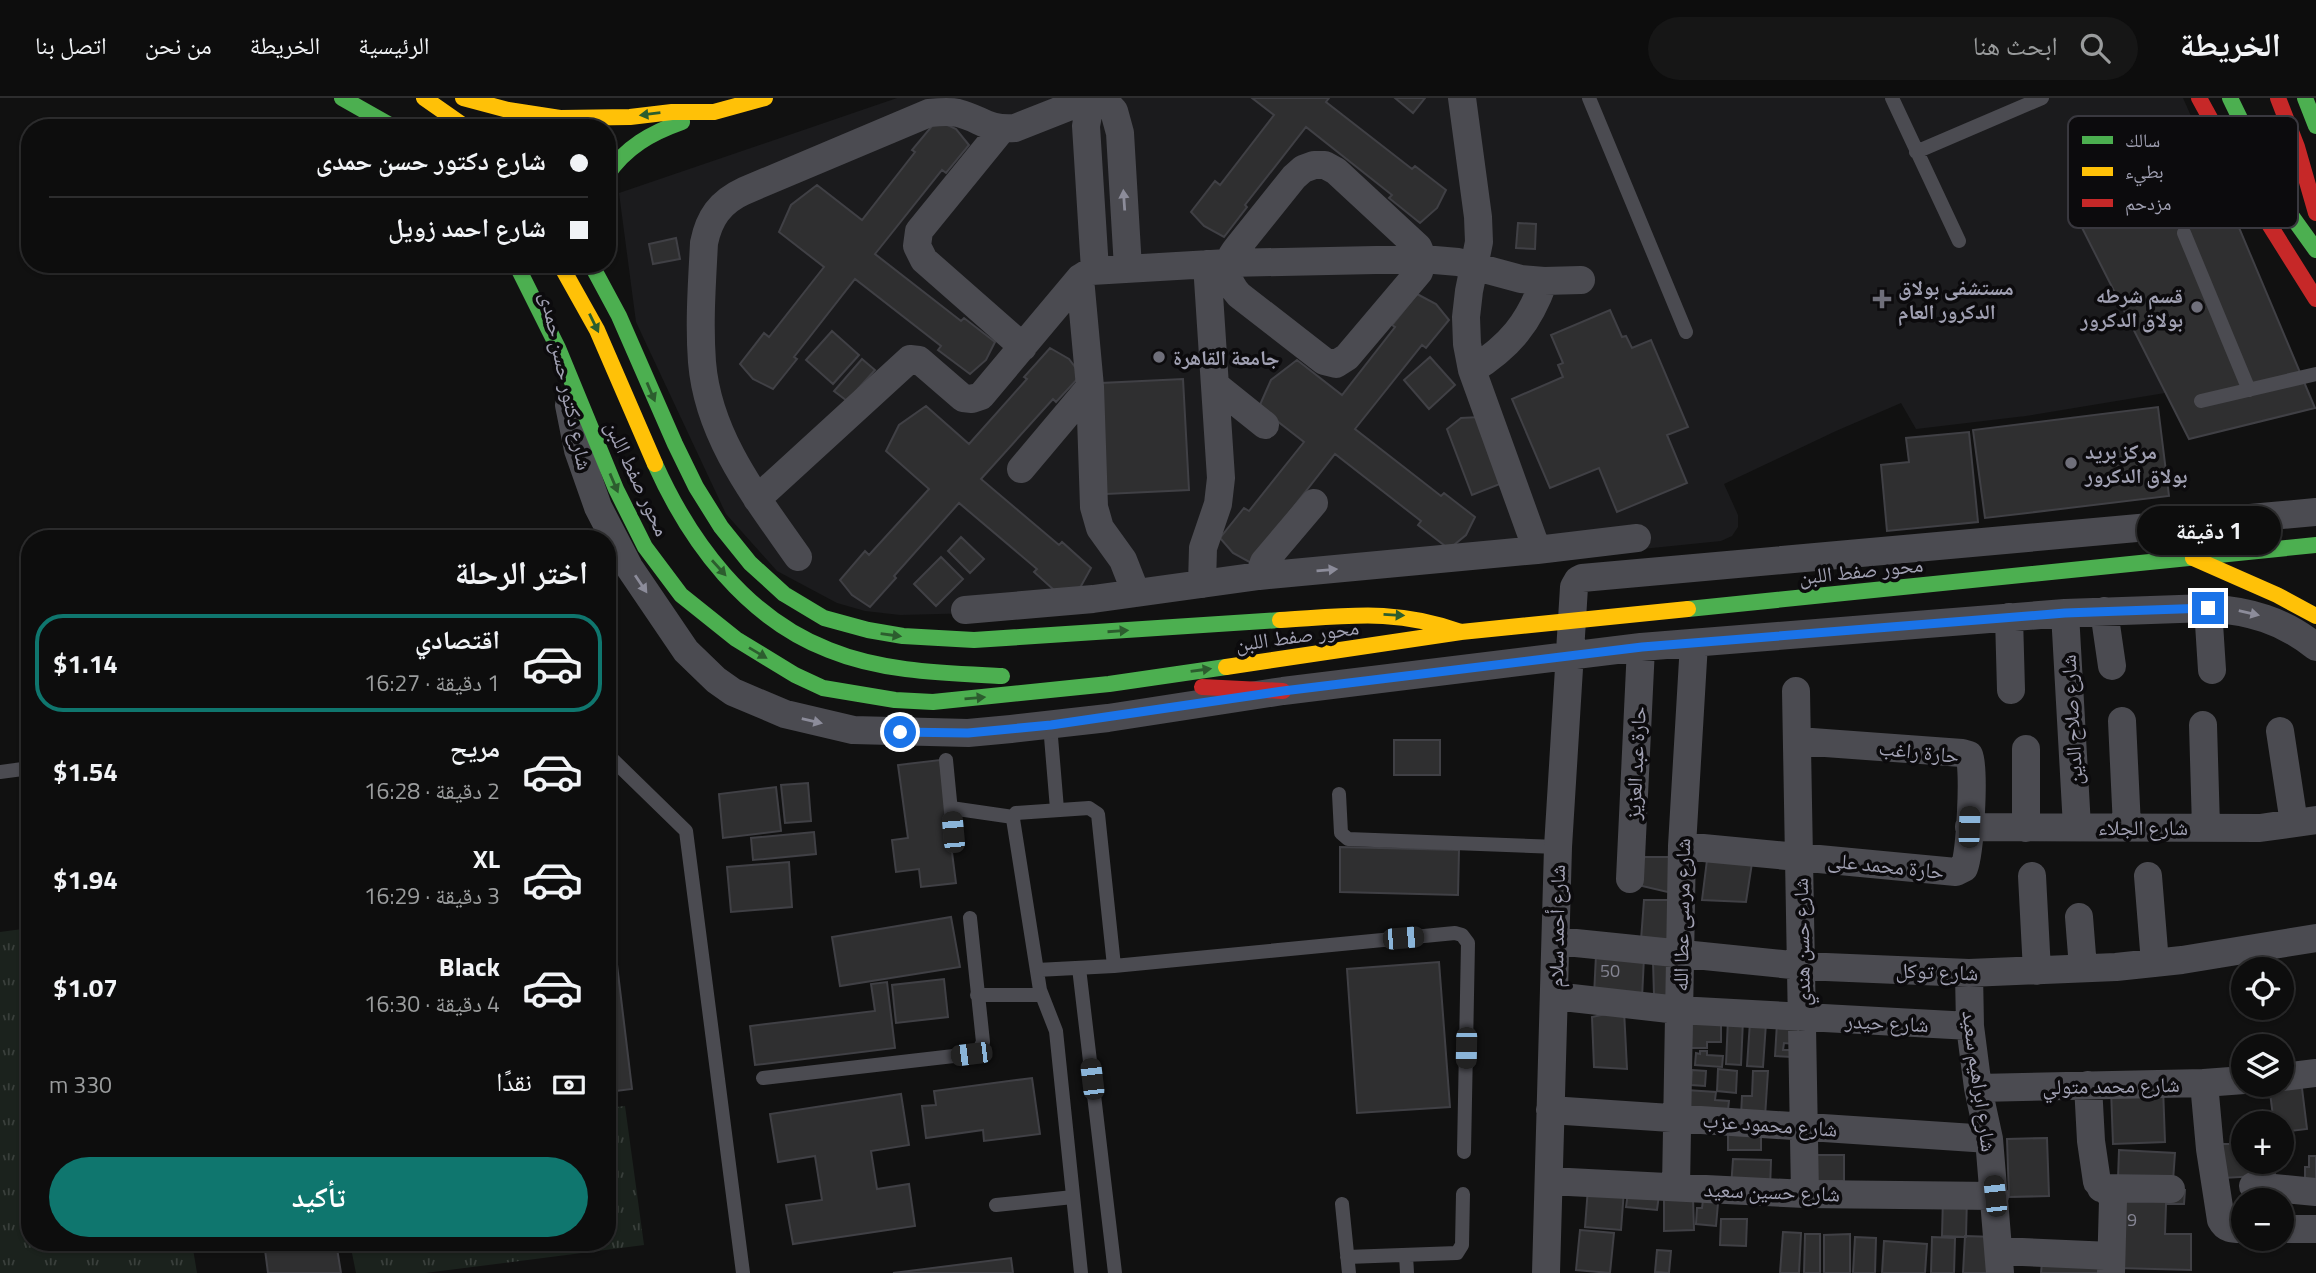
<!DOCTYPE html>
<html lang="ar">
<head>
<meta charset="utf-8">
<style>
  :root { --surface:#0d0d0d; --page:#161616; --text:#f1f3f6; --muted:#9a9c9d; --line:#2d2d2e; --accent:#0f766e }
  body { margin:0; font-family:"Titillium Web","Noto Naskh Arabic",sans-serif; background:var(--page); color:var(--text); direction:rtl; height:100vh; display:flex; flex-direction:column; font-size:26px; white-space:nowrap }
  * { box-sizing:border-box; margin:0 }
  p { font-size:23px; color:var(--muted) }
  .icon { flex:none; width:38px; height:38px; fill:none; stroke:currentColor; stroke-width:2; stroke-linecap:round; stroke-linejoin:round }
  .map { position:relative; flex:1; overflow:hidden; direction:ltr }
  .sheet { position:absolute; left:21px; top:432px; width:595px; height:721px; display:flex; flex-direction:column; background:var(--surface); border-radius:28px; box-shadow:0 2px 5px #0004,0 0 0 2px var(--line); direction:rtl }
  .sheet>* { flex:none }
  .hud { position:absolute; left:21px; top:21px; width:595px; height:154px; border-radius:28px; box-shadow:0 2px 5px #0004,0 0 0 2px var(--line); direction:rtl; display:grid; align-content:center; height:154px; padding:0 28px; background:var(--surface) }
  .buttons { position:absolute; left:2231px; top:859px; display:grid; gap:14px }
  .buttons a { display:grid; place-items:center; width:63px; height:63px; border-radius:50%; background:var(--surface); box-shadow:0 2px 5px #0004,0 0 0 2px var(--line); font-size:35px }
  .end { position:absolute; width:32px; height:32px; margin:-16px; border:9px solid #1a73e8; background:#fff; box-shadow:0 0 0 4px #fff }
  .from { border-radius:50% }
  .bubble { position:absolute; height:49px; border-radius:24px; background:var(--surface); box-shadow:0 2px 5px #0004,0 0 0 2px var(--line); font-size:23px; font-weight:700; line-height:49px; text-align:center; direction:rtl }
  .car { position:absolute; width:21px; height:42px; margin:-21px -10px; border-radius:9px; box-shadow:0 0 5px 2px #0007; background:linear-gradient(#222 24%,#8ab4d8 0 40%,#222 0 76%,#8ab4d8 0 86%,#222 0) }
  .hud b { display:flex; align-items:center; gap:24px; height:66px; font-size:26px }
  .hud b+b { border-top:2px solid var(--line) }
  .hud i { width:18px; height:18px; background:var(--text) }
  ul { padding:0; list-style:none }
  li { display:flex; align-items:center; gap:21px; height:98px; margin:0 14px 10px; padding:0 14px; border:4px solid transparent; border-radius:28px }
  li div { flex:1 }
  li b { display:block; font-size:26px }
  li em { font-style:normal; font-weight:700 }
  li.on { border-color:var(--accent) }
  li>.icon { width:63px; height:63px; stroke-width:1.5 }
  h2 { padding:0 28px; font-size:32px; line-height:84px }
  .pay { display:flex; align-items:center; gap:18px; height:77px; padding:0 28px; font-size:26px }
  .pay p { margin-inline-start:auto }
  .button { display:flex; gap:14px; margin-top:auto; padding:14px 28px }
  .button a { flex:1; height:80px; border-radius:42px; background:var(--accent); color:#fff; font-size:28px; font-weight:700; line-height:80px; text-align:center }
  header { display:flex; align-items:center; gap:42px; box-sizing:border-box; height:98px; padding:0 35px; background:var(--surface); border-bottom:2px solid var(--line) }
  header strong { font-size:33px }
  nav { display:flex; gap:38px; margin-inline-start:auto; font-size:24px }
  .search { width:490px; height:63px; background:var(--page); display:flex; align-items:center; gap:18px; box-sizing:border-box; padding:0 24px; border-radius:38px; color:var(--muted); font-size:26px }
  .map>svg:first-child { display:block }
  .built { fill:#1b1b1d }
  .grass { fill:url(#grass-tufts) }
  .building { fill:#2f2f30; stroke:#404045; stroke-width:2 }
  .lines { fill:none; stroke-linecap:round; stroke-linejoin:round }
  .lane { stroke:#4b4b51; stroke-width:14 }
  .street { stroke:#4b4b51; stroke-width:28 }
  .fast { stroke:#4caf50; stroke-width:16 }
  .slow { stroke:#ffc107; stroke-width:16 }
  .jam { stroke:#c62828; stroke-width:16 }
  .oneway { fill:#2c5d2e }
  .oneway2 { fill:#8c8c9a }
  .route { stroke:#1a73e8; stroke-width:9 }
  .poi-dot { fill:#6f6f7a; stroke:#0c0b0d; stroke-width:2.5 }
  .labels { text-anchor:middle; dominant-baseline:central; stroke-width:7; stroke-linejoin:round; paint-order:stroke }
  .number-label { font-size:18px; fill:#848492 }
  .poi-label { font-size:21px; font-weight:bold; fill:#a1a1b3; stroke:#0c0b0d; text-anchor:start }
  .street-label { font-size:21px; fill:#a1a1b3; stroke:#0c0b0d }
  .key { fill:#0c0b0d; stroke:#39383f; stroke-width:2 }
  .key-label { font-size:19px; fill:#a1a1b3 }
</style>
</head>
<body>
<header>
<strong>الخريطة</strong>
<div class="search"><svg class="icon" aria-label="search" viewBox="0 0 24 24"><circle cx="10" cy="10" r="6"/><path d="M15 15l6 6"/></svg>ابحث هنا</div>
<nav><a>الرئيسية</a><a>الخريطة</a><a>من نحن</a><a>اتصل بنا</a></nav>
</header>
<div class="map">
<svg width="2316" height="1175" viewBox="0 0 2316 1175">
  <defs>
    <pattern id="grass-tufts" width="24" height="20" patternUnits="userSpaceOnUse" patternTransform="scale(1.75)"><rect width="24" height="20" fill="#1b221d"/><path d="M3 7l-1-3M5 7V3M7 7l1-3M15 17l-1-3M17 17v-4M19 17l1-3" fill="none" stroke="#393f3b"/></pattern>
  </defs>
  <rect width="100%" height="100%" fill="#111"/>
  <path class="built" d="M897,0H2183L2208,56L2071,108L2171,294L2026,318L1916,331L1901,305L1836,333L1724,386L1738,417V429L1732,438L1721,443L1019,514L900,517L865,513L837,505L777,473L726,416L636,224L619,95Z"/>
  <path class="grass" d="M30,830V1144L192,1145L197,1175H0V834Z
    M625,1008L644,1147L425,1175H356L350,1145L607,1144V1010Z"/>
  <path class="building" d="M1252,0H1329L1326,4L1412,71L1415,68L1446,92L1437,110L1420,125L1389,100L1392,97L1306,29L1245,107L1247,109L1224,139L1204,128L1191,114L1215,83L1220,87L1274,17Z
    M1395,0H1425L1413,15Z
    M937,22L956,31L969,47L946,75L942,72L875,156L961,223L964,220L995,244L986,262L970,276L938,252L941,248L855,181L794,259L797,261L773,291L753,281L740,266L764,235L769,239L824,169L779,134L791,107L817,87L862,122L915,54L912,52Z
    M2208,56L2315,310L2189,341L2071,108Z
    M1518,125L1536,126L1535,151L1516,150Z
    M676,140L680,161L653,166L649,146Z
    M1417,196L1436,206L1449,222L1426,250L1422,247L1355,331L1441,398L1444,395L1475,419L1466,437L1449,451L1418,427L1421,423L1335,356L1274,434L1253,466L1233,455L1220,440L1244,410L1249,413L1304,344L1259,309L1271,282L1297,262L1342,297L1395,229L1392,227Z
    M1610,212L1622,239L1626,238L1632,250L1651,242L1688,329L1667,337L1687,385L1617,414L1599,370L1550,390L1512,301L1563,279L1558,267L1563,265L1551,237Z
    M832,233L859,257L833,286L806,262Z
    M1050,250L1069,261L1081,277L1056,304L1053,301L981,381L1059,447L1062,444L1091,470L1081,488L1064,501L1034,474L1037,471L959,405L894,478L896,480L870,509L852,497L840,482L865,453L869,457L929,391L886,353L899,327L926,308L969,346L1027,281L1024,279Z
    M1430,259L1455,287L1429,311L1404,282Z
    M862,261L875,272L847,303L834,293Z
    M1183,281L1189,392L1106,396L1101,285Z
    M2158,309L2169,398L1985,420L1973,332Z
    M1480,319L1505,384L1472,397L1447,331L1461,320Z
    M1969,334L1978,424L1887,433L1881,367L1909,364L1906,340Z
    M961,439L984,461L970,475L948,453Z
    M941,459L963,481L936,508L914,486Z
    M1394,642H1440V677H1394Z
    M940,662L956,785L921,789L919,771L896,774L892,742L908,740L898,667Z
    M808,685L811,723L785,725L781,687Z
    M776,689L781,733L723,740L719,696Z
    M814,734L816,756L753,762L751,740Z
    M1340,749L1459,752L1458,797L1340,794Z
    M1642,759H1673L1672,795L1642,788Z
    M1707,762L1752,765L1746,804L1702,802Z
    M789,764L792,809L731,814L727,769Z
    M1644,802H1673V845L1641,842Z
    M951,819L960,869L840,888L832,839Z
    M607,850H615L632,991L607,994Z
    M1596,857L1644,859L1642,900L1594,898Z
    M1653,863H1693L1690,900L1654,897Z
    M1439,864L1450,1009L1357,1015L1347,871Z
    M944,881L948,919L896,925L892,887Z
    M887,884L895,950L755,967L750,928L875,913L871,886Z
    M1624,912L1627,971L1594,969L1592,919Z
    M1692,921L1721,922V944H1707V950H1691Z
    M1728,921L1743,922L1741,967L1726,966Z
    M1750,924L1766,925L1763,969L1747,968Z
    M1777,925L1800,927L1794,946L1784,945L1783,952H1793L1792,959L1775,958Z
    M1700,953H1707V957L1723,958L1722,969L1695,967L1696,955L1700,956Z
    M1718,971L1737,973L1736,995L1717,993Z
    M1692,972L1706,973L1705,988L1691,987Z
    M1753,973H1768L1765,1019L1741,1017L1742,998H1752Z
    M1032,980L1040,1036L984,1043L983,1032L926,1040L922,1008L936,1007L934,993Z
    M2301,982L2307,1031L2282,1034V1026H2274L2269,987H2282Z
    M2163,989L2165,1044L2113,1046L2111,991Z
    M1686,992L1716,994L1715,1002L1729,1003L1727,1020L1685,1017Z
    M901,996L909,1047L871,1053L877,1091L909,1086L915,1128L793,1146L786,1107L822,1102L815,1058L778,1064L770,1016Z
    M1761,1031V1052H1728V1032Z
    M2047,1040L2049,1098L2009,1099L2007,1041Z
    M2218,1046H2244V1064H2274L2275,1077L2223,1080Z
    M2119,1052L2175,1055L2173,1083L2118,1081Z
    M1815,1057H1844V1083H1814Z
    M2309,1058H2316V1084H2305V1069H2309Z
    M1733,1061L1771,1062L1770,1092L1731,1090Z
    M1588,1090L1624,1092L1621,1132L1585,1129Z
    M2120,1090L2185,1092L2184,1106H2166L2165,1136H2191V1172L2118,1170Z
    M1704,1093L1719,1094L1716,1128L1696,1126L1697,1110H1702Z
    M1628,1094L1659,1097L1657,1112L1626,1109Z
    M1664,1099H1693L1694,1132L1664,1133Z
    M1943,1099H1967L1966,1139L1942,1138Z
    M1721,1121H1747L1746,1148L1720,1147Z
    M1580,1132L1614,1135L1610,1175L1576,1172Z
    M1783,1134L1801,1135L1799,1175H1780Z
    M1805,1136H1820V1175H1804Z
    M1850,1136V1175H1824V1137Z
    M1965,1138L1995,1139L1994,1175H1963Z
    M1855,1139L1876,1140L1875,1175H1853Z
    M1932,1139L1955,1140L1954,1175H1931Z
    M1884,1143L1927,1146L1925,1175H1882Z
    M264,1144H336L341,1175H268Z
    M1657,1152L1671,1153L1669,1175L1655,1174Z
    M1011,1160L1013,1175H893Z
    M2042,1164L2104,1166V1175H2041Z"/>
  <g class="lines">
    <path class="lane" d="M1589,0L1686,234
      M1892,0L1959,143
      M1916,54L2042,0
      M2184,135L2249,292
      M2201,303L2316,276
      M1050,627L1057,711
      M607,656L686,733L743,1175
      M946,662L953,734
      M0,674L30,670
      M1339,696L1341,735L1348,741L1558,749
      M951,710L1013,719
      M1079,870L1115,1175
      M1037,872L1114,868L1455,835L1462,837L1468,845L1464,1054
      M977,897H1042
      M763,980L971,956L979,952L983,944L970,820
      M1342,1106L1349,1175
      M996,1107L1073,1099
      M1406,1157L1407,1175
      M1347,1159L1457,1155L1462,1147L1463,1096
      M1081,1175L1056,933L1040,892L1013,721L1016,715L1089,710L1098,716L1114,868"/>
    <path class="street" d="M1102,0L1114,13L1120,35L1128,170
      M1462,0L1478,119L1479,144L1469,193L1466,219L1467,246L1472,272L1537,452
      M1002,31L919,133L917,148L924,162L1023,249
      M1314,67H1325L1336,73L1418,149L1423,161L1419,174L1347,259L1336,266L1324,263L1239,197C1225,182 1224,166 1237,150L1294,79L1303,71Z
      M1095,172L1086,28L1088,17L1096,0
      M1080,180L1090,289L1094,409L1100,430L1123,462L1136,495
      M1472,272C1510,248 1529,225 1544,183
      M1215,287L1265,327
      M569,307L578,352L598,409L629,469L686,553L716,582L733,594L785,616L853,632L968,635L1011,631L1108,620L1283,593L1641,549L2065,515L2208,510C2249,513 2283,522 2316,549
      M1021,371L1090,289
      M757,401L910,261L919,262L963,300L972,301L981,298L1080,180L1091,173L1228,165L1423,161L1458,164L1521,181L1544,183L1581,182
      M798,459C756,399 708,339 702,264C699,224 702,185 704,145C709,120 720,104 744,93L929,15C939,14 949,13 958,15C982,21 986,32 1015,30L1091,0
      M1259,478L1264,464L1314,405
      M1202,486L1203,450L1218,406L1221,380L1207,166
      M2208,510L2212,572
      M965,512L1093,501L1259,478L1537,452L1637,440
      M2104,513L2112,568
      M2065,515L2077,729
      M2009,519L2011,592
      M1796,593L1805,1096
      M2122,623L2127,729
      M2203,627L2206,729
      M2280,633L2294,725
      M2026,651V730
      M1969,729L2260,730L2316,722
      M1682,748L1956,774L1964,770C1970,755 1975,672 1969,657L1962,655L1798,643
      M2032,778L2037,873
      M2148,778L2155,865
      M1630,781L1641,549
      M2079,819L2083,870
      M1556,843L1802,868L1969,875L2116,869L2182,862L2316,840
      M1969,875L1970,928L1978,990L1989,1041L2000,1175
      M1554,898L1678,912L1970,928
      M2282,979L2316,975
      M2204,985L2210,1051L2221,1122C2226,1132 2234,1131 2244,1131
      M2088,987L2091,1043L2097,1084L2110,1096L2113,1102L2111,1175
      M1978,990L2204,985L2244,982
      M1550,1012L1989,1041
      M1549,1083L1805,1096L1995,1098
      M2253,1088L2316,1094
      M1676,1089L1682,748L1694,545
      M2101,1090L2171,1091
      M2282,1131H2316
      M1999,1153L2111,1158
      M1546,1175L1558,749L1574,489L1578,482L1582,480L2316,414"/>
    <path class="fast" d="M342,0L395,30
      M2230,0L2278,99L2316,152
      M2305,0L2316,28
      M607,77C626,49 651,35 682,24
      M516,166L558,250L616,391L645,449L681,497L736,541L795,577L823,590L895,602L933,604L1109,586L1226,569
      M591,166L619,218L675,346L696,389L721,429L750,465L784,496L824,520L868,532L903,538L974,542L1280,522
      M655,366C690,444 746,520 829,552C883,574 944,575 1002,578
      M1688,511L2316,447"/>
    <path class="slow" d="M424,0L467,30
      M463,0L508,12L560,20L630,19L672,14H714L765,0
      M560,166L597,232L655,366
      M2193,460L2277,497L2316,518
      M1280,522C1348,518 1395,510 1461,534
      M1226,569L1461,534L1688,511"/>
    <path class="jam" d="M2199,0L2262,115L2316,201
      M2278,0L2297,49L2316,115
      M1202,589L1283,593"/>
  </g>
  <defs><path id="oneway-solid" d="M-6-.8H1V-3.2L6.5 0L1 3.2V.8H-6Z" transform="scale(1.75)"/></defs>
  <g class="oneway">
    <use href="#oneway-solid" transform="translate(650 16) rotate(173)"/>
    <use href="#oneway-solid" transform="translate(594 225) rotate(64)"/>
    <use href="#oneway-solid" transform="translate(651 294) rotate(67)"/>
    <use href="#oneway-solid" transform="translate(614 385) rotate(67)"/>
    <use href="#oneway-solid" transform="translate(719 470) rotate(48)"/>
    <use href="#oneway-solid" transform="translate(1394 517) rotate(3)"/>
    <use href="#oneway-solid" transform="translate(1118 533) rotate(-4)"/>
    <use href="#oneway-solid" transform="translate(891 537) rotate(8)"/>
    <use href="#oneway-solid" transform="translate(758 555) rotate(31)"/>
    <use href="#oneway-solid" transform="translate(1201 572) rotate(-8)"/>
    <use href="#oneway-solid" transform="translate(975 600) rotate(-5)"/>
  </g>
  <g class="oneway2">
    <use href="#oneway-solid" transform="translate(1124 102) rotate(-94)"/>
    <use href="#oneway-solid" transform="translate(1327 472) rotate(-5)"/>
    <use href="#oneway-solid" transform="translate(641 486) rotate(56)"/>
    <use href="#oneway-solid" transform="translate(2249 515) rotate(13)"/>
    <use href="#oneway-solid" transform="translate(812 623) rotate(13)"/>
  </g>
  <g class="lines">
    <path class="route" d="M900,634L968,635L1051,627L1283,593L1642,549L2065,515L2208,510"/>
  </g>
  <g class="poi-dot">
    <path d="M1878.5 190.5h7v7h7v7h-7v7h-7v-7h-7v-7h7z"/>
    <circle cx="2197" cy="209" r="7"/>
    <circle cx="1159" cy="259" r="7"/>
    <circle cx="2071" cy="365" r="7"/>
  </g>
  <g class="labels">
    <g class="number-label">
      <text x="1610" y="872">50</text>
      <text x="2132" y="1121">9</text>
    </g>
    <g class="poi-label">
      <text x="1898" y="189">مستشفى بولاق<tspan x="1898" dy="24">الدكرور العام</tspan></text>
      <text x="2183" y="197" text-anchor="end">قسم شرطه<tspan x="2183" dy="24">بولاق الدكرور</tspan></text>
      <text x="1173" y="259">جامعة القاهرة</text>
      <text x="2085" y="353">مركز بريد<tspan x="2085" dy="24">بولاق الدكرور</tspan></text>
    </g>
    <g class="street-label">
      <text transform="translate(567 283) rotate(78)">شارع دكتور حسن حمدى</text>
      <text transform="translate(638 380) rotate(65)">محور صفط اللبن</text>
      <text transform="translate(1861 472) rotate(-6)">محور صفط اللبن</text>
      <text transform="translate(1297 537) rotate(-8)">محور صفط اللبن</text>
      <text transform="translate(2071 622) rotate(-93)">شارع صلاح الدين</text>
      <text transform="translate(1919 653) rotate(6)">حارة راغب</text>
      <text transform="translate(1635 665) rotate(-87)">حارة عبد العزيز</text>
      <text x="2143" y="729">شارع الجلاء</text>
      <text transform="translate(1886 767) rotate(6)">حارة محمد على</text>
      <text transform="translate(1681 817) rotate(-89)">شارع مرسى عطا الله</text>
      <text transform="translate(1556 828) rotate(-89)">شارع أحمد سلام</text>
      <text transform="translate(1801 844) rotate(-91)">شارع حسن هندي</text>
      <text transform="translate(1937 873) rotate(2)">شارع توكل</text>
      <text transform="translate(1887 924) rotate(3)">شارع حيدر</text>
      <text transform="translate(1980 983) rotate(82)">شارع ابراهيم سعيد</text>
      <text transform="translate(2111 987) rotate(-1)">شارع محمد متولي</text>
      <text transform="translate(1770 1026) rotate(4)">شارع محمود عزب</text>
      <text transform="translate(1772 1093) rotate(2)">شارع حسين سعيد</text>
    </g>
  </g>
  <rect x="2068" y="18" width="230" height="112" rx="10" class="key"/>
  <rect x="2082" y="38" width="31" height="8" fill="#4caf50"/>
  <rect x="2082" y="69" width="31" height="9" fill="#ffc107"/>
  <rect x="2082" y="101" width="31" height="8" fill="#c62828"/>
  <g class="key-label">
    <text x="2125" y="49">سالك</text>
    <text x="2125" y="80">بطيء</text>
    <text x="2125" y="112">مزدحم</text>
  </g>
</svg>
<div class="buttons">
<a><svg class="icon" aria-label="locate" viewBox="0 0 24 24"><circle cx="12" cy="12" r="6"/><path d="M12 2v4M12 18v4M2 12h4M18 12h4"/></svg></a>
<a><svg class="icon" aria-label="layers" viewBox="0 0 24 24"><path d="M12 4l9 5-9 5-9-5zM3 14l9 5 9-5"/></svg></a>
<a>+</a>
<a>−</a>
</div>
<i class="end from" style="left:900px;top:634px"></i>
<i class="end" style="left:2208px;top:510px"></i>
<div class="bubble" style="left:2137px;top:408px;width:144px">1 دقيقة</div>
<i class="car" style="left:1969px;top:729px;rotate:2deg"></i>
<i class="car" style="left:953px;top:734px;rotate:355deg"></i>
<i class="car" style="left:1403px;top:840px;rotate:85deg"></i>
<i class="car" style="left:1466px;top:950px;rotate:181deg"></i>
<i class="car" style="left:971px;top:956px;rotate:263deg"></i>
<i class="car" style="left:1092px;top:981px;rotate:353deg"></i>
<i class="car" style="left:1995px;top:1098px;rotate:354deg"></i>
<div class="hud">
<b><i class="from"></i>شارع دكتور حسن حمدى</b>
<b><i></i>شارع احمد زويل</b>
</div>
<section class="sheet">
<h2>اختر الرحلة</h2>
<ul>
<li class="on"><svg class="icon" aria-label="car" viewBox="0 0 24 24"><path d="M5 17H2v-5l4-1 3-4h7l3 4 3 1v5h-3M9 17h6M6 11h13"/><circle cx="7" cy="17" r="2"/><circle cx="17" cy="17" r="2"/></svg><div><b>اقتصادي</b><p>1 دقيقة · 16:27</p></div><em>$1.14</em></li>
<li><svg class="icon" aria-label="car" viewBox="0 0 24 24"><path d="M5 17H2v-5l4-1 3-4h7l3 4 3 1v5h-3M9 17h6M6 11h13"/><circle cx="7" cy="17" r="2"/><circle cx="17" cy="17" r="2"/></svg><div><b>مريح</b><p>2 دقيقة · 16:28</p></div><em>$1.54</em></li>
<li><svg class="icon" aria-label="car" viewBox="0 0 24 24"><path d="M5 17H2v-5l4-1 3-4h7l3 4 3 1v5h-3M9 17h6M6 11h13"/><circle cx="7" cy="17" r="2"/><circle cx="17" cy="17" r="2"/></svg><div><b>XL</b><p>3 دقيقة · 16:29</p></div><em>$1.94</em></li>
<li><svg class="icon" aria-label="car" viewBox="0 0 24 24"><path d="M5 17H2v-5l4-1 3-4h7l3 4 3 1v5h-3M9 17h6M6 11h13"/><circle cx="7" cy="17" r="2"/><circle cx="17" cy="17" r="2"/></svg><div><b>Black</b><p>4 دقيقة · 16:30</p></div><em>$1.07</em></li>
</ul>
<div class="pay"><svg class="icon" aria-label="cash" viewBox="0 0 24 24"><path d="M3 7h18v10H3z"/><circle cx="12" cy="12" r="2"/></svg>نقدًا<p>330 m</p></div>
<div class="button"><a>تأكيد</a></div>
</section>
</div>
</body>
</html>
